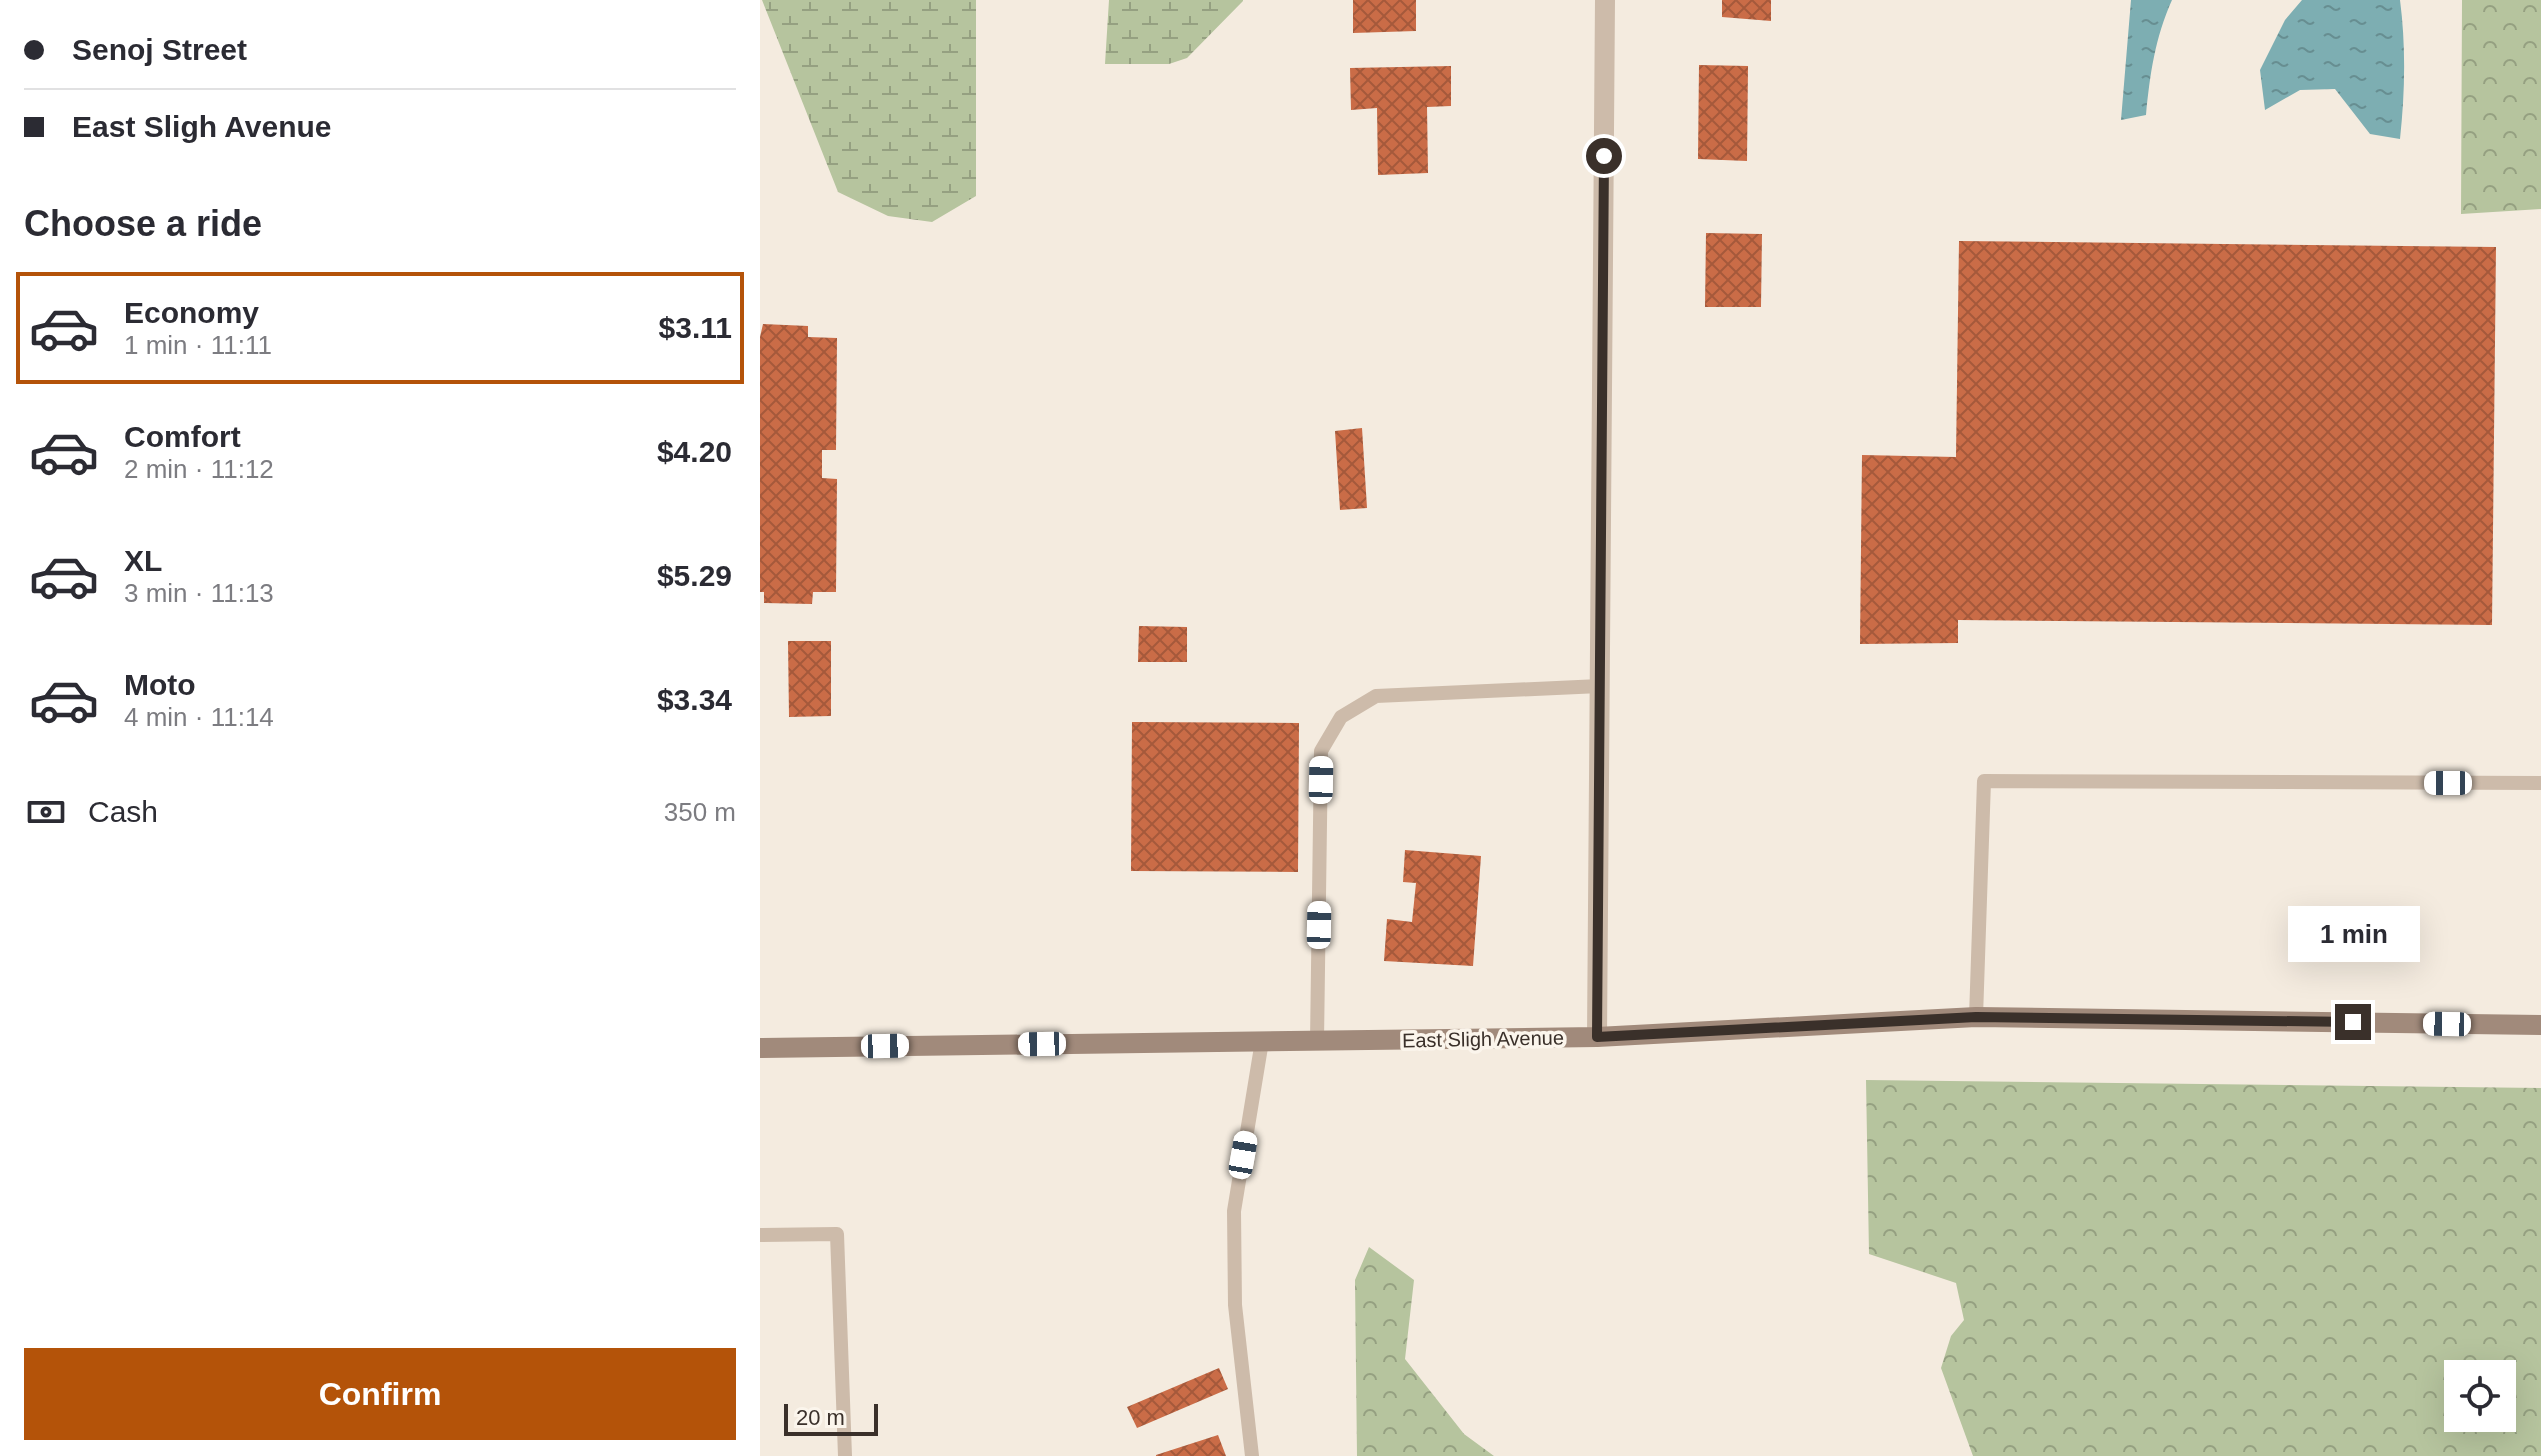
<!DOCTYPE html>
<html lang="en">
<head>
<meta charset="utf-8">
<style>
  :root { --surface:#fff; --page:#f2f2f3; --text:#2b2b33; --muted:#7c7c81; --line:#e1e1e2; --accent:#b45309 }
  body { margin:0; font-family:Arial,sans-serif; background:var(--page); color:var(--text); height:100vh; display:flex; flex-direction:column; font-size:30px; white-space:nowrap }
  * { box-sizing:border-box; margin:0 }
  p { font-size:26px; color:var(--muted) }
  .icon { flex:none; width:44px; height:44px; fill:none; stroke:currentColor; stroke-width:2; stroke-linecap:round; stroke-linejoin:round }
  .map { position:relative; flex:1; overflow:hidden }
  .details { display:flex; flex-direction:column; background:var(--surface); width:760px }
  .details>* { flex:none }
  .guide { display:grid; align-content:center; height:176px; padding:0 24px; background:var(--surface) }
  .controls { position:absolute; left:1684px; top:1360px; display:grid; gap:16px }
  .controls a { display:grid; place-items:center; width:72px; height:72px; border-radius:0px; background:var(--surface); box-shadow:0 8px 32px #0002; font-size:40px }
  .scale { position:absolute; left:24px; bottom:20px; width:94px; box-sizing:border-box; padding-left:8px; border:4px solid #3a302a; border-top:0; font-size:22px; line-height:28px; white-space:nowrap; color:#3a302a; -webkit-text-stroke:6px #fbf5ec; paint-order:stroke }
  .end { position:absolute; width:36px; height:36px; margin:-18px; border:10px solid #3a302a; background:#fff; box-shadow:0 0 0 4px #fff }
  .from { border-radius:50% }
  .bubble { position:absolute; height:56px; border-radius:0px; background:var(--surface); box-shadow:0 8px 32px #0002; font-size:26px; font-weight:600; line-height:56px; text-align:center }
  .car { position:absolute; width:24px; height:48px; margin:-24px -12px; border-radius:10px; box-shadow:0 0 6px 2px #0007; background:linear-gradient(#fff 24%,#345 0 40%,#fff 0 76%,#345 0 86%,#fff 0) }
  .guide b { display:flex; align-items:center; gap:28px; height:76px; font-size:30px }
  .guide b+b { border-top:2px solid var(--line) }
  .guide i { width:20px; height:20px; background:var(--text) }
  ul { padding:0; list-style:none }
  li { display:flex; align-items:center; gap:24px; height:112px; margin:0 16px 12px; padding:0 8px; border:4px solid transparent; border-radius:0px }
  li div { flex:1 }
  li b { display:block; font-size:30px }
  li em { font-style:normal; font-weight:600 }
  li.active { border-color:var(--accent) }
  li>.icon { width:72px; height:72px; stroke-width:1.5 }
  h2 { padding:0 24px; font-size:36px; line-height:96px }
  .pay { display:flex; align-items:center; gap:20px; height:88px; padding:0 24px; font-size:30px }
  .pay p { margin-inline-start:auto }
  .cta { display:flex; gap:16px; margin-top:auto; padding:16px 24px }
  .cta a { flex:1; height:92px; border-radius:0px; background:var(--accent); color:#fff; font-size:32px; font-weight:600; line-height:92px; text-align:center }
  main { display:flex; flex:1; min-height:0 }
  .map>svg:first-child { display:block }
  .forest { fill:url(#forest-crowns); fill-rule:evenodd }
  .wetland { fill:url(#wetland-marsh) }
  .water { fill:url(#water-ripples) }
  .building { fill:url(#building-cross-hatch) }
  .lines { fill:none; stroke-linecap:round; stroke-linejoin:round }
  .lane { stroke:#cdbbaa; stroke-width:14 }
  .street { stroke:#cdbbaa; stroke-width:20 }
  .secondary { stroke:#a18a7b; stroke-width:20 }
  .route { stroke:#3a302a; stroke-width:10 }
  .labels { text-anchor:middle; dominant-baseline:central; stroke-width:7; stroke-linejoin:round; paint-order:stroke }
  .street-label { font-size:20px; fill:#3a302a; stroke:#fbf5ec }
</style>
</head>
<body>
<main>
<section class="details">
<div class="guide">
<b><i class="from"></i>Senoj Street</b>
<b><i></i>East Sligh Avenue</b>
</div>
<h2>Choose a ride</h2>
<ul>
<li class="active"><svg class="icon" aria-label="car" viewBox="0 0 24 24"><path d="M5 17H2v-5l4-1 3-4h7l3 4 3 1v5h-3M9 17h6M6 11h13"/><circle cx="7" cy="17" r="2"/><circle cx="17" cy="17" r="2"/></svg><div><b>Economy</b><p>1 min · 11:11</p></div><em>$3.11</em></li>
<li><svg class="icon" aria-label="car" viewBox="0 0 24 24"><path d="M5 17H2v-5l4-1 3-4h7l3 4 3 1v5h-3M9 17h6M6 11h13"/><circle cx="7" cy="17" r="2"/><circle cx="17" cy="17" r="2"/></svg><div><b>Comfort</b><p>2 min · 11:12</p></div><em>$4.20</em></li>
<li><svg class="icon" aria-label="car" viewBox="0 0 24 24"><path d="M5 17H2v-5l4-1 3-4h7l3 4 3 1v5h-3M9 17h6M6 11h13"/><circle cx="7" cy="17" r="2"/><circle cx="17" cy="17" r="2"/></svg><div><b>XL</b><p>3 min · 11:13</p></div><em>$5.29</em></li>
<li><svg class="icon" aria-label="car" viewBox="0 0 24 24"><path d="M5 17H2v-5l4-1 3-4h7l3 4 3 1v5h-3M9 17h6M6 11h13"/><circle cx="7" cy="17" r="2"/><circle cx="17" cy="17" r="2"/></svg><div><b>Moto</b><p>4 min · 11:14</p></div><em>$3.34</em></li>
</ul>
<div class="pay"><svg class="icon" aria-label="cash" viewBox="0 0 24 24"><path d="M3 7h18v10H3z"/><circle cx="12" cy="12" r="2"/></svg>Cash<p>350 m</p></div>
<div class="cta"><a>Confirm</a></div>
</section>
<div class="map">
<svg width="1781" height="1456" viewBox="0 0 1781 1456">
  <defs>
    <pattern id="forest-crowns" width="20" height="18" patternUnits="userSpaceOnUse" patternTransform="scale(2)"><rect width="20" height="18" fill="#b6c49e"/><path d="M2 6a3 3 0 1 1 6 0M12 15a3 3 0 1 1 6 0" fill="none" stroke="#95a081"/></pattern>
    <pattern id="wetland-marsh" width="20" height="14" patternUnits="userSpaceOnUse" patternTransform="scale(2)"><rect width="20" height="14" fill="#b6c49e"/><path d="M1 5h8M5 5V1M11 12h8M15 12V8" fill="none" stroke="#95a081"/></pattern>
    <pattern id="water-ripples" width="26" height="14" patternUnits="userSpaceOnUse" patternTransform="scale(2)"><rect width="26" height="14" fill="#7daeb2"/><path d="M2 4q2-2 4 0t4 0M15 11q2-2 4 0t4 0" fill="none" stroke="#678e91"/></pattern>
    <pattern id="building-cross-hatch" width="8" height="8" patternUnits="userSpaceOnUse" patternTransform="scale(2)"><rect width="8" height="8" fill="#ca6c47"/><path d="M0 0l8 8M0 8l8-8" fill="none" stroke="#a5593b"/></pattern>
  </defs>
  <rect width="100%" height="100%" fill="#f4ebdf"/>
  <path class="forest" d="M1702,0H1781V209L1701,214Z
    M1106,1080L1781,1088V1456H1213L1181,1368L1191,1336L1204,1320L1196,1283L1109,1254ZM1698,1374H1742V1418H1698Z
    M609,1247L654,1280L645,1359L704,1434L734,1456H597L595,1280Z"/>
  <path class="wetland" d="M2,0H216V196L172,222L128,216L78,192Z
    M349,0H483V1L427,58L409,64H345Z"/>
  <path class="water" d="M1371,0H1412C1395,38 1390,74 1386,115L1361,120Z
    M1542,0H1640C1646,46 1645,93 1640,139L1610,134L1575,89L1540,90L1505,110L1500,70L1525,20Z"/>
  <path class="building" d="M593,0H656V31L593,33Z
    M962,0H1011V21L962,17Z
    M939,65L988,66L987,161L938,159Z
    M691,66V106L667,107L668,173L618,175L617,108L591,110L590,68Z
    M946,233L1002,234L1001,307H945Z
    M1199,241L1736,247L1732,625L1198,620V643L1100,644L1102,455L1196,457Z
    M3,324L48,326V337L77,338L76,450H62V478L77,479L76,592H53L52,604L4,603V592H0V337Z
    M602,428L607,508L580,510L575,431Z
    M379,626L427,627V662H378Z
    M28,641H71V716L29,717Z
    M372,722L539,723L538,872L371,871Z
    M645,850L721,856L713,966L624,961L627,919L652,922L656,883L643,882Z
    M459,1368L468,1389L377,1428L367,1407Z
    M458,1435L466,1456H396V1455Z"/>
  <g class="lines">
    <path class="lane" d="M1216,1017L1224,781L1781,783
      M557,1041L561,751L581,717L616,696L840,686
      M0,1235L77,1234L85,1456
      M492,1456L475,1305L474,1211L502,1041"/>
    <path class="street" d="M837,1037L845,0"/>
    <path class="secondary" d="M0,1048L837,1037L1216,1017L1781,1025"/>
  </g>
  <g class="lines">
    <path class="route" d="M844,156L837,1037L1216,1017L1593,1022"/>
  </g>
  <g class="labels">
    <g class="street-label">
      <text transform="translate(723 1039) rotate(-1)">East Sligh Avenue</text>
    </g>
  </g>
</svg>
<div class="controls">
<a><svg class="icon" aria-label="locate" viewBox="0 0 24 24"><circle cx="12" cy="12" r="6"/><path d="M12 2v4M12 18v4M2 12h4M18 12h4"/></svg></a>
</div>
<div class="scale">20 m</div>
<i class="end from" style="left:844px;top:156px"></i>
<i class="end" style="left:1593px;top:1022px"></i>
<div class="bubble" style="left:1528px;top:906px;width:132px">1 min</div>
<i class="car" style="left:561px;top:780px;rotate:1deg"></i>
<i class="car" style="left:1688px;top:783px;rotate:270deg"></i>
<i class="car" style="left:559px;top:925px;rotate:1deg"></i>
<i class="car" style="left:1687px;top:1024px;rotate:271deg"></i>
<i class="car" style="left:282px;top:1044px;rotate:269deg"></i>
<i class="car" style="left:125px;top:1046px;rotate:89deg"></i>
<i class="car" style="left:483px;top:1155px;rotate:10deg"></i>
</div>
</main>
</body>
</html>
